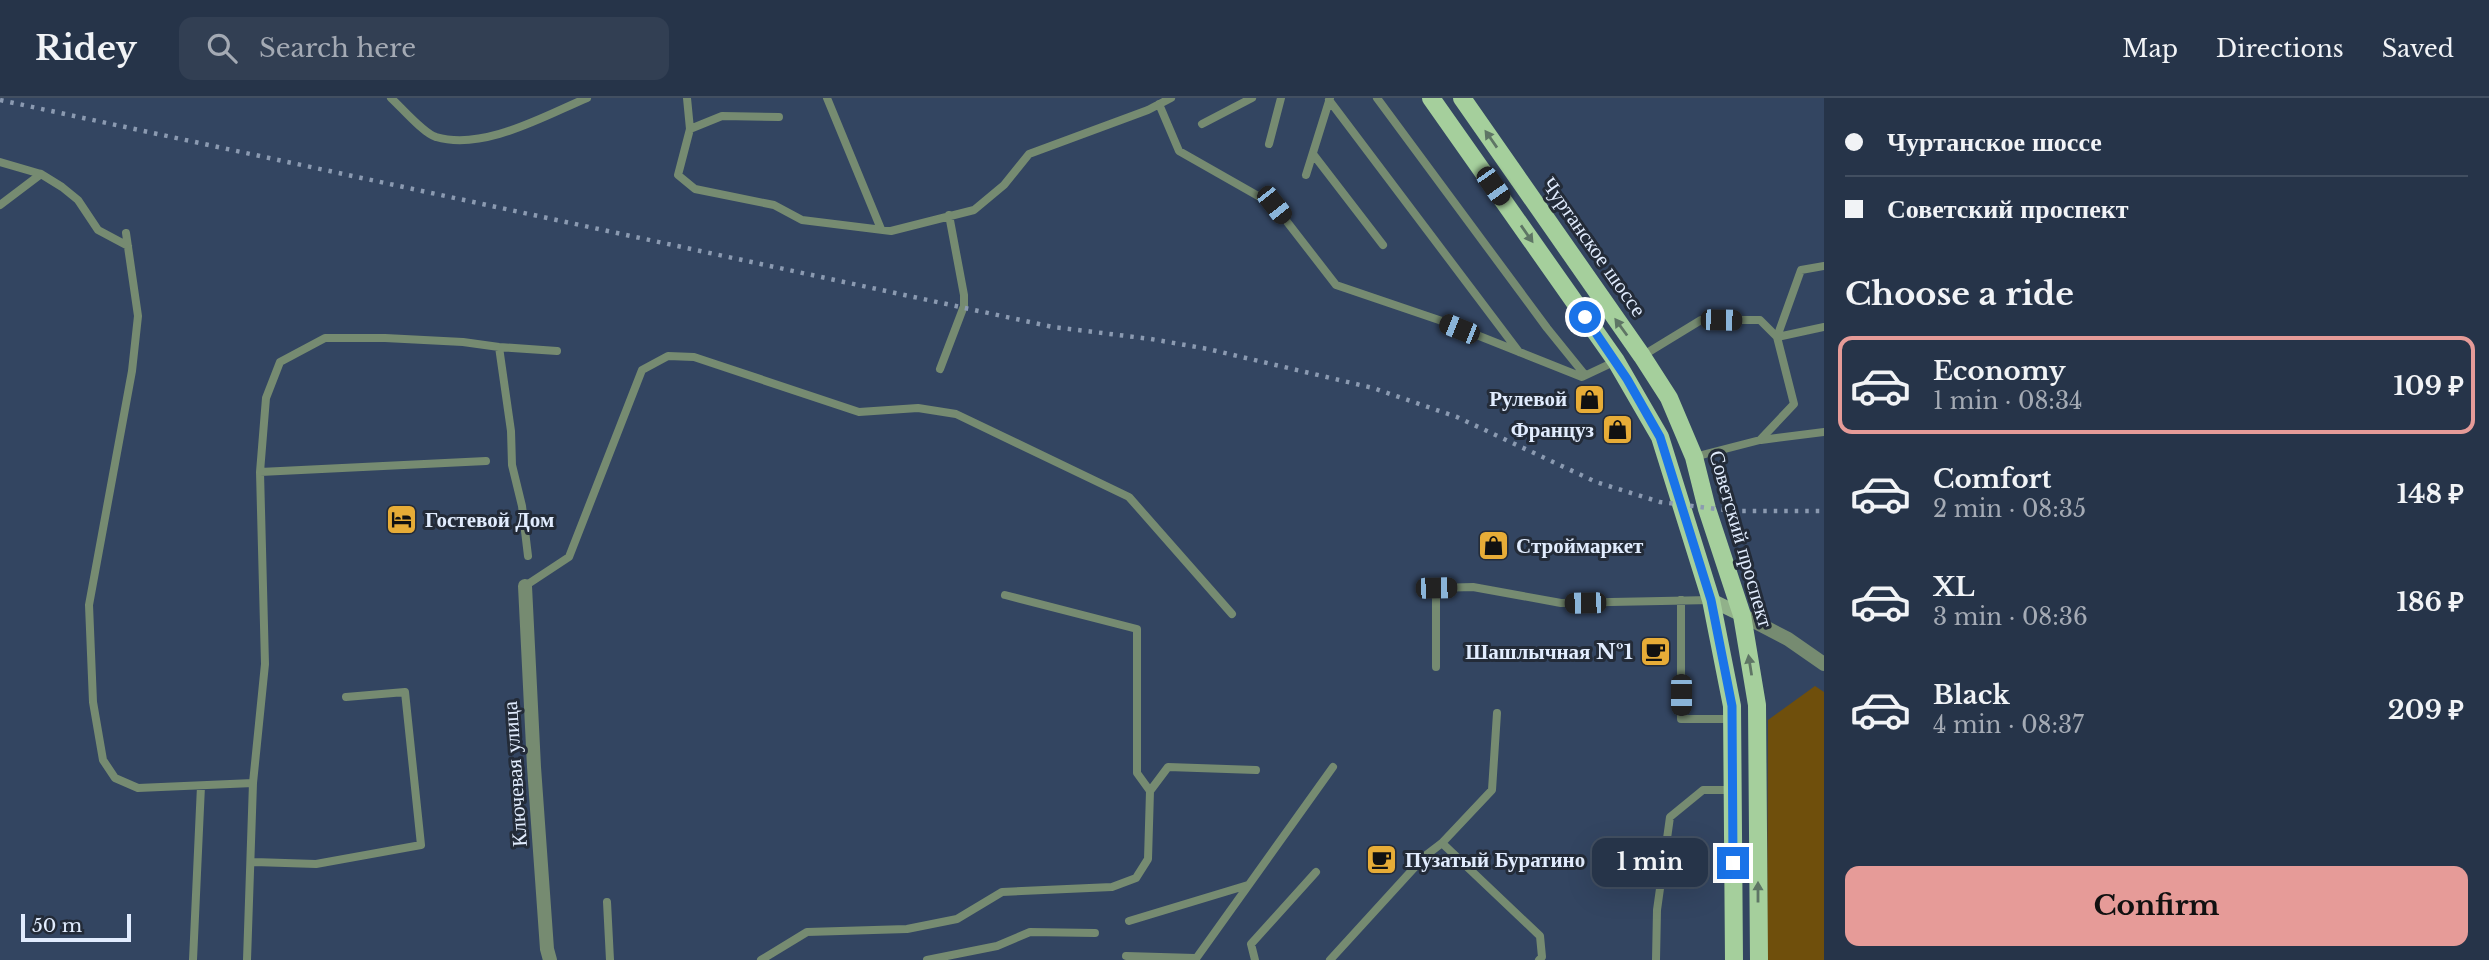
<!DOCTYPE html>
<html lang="en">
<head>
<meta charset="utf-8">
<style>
  :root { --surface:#263449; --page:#323f53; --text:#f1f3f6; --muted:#a4aab4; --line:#424f61; --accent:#e69b98 }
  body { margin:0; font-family:"Libre Baskerville",serif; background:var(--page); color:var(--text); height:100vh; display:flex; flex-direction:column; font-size:26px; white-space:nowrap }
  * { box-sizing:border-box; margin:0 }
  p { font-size:23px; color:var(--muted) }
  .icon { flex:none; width:38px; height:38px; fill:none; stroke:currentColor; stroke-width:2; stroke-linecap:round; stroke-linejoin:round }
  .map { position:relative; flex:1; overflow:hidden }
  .drawer { display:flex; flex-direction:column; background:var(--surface); width:665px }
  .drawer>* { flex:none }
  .guide { display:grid; align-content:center; height:154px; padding:0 21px; background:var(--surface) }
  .scale { position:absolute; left:21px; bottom:18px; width:110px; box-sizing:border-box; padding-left:7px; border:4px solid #e1ecfe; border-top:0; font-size:19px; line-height:24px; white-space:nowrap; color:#e1ecfe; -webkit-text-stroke:5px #232b38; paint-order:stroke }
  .end { position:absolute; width:32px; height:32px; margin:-16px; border:9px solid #1a73e8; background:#fff; box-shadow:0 0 0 4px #fff }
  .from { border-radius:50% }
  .bubble { position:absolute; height:49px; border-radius:14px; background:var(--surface); box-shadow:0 7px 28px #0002,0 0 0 2px var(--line); font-size:23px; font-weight:700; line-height:49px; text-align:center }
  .car { position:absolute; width:21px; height:42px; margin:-21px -10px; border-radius:9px; box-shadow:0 0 5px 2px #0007; background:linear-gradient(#222 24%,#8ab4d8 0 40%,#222 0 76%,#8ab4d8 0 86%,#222 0) }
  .guide b { display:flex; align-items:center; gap:24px; height:66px; font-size:26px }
  .guide b+b { border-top:2px solid var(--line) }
  .guide i { width:18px; height:18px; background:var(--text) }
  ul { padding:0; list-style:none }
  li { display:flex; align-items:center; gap:21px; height:98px; margin:0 14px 10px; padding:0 7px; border:4px solid transparent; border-radius:14px }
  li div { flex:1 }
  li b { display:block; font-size:26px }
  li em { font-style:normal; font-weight:700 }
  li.on { border-color:var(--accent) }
  li>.icon { width:63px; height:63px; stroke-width:1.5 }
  h2 { padding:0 21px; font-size:32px; line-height:84px }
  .cta { display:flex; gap:14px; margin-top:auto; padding:14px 21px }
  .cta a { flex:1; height:80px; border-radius:14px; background:var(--accent); color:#111; font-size:28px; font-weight:700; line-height:80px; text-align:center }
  header { display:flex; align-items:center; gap:42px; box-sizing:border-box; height:98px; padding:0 35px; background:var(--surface); border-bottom:2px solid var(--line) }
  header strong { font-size:33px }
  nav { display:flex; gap:38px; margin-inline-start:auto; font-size:24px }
  .search { width:490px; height:63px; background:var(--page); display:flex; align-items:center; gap:18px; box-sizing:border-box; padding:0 24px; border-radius:14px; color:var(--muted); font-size:26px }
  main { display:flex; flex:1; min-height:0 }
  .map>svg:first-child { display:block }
  .green { fill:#6f4f0c }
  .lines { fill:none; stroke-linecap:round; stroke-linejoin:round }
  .lane { stroke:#768b71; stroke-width:8 }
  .street { stroke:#768b71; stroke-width:14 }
  .secondary { stroke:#91b18a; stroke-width:14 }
  .primary { stroke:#a5cf9c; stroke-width:18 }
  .rail { stroke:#8b9ab1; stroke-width:4.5; stroke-dasharray:3.5 7; stroke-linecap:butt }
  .oneway { fill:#5e7565 }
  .route { stroke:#1a73e8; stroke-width:9 }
  .labels { text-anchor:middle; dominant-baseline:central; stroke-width:6; stroke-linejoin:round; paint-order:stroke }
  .street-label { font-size:21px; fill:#e1ecfe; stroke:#232b38 }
  .poi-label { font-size:21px; font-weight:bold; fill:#e1ecfe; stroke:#232b38; text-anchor:end }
</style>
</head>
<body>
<header>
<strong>Ridey</strong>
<div class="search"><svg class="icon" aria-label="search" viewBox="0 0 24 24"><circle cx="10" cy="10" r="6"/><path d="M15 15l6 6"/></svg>Search here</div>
<nav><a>Map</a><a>Directions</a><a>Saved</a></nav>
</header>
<main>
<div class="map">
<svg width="1824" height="862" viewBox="0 0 1824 862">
  <rect width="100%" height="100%" fill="#334561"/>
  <path class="green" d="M1815,588L1824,594V862H1767L1768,622Z"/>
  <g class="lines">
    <path class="lane" d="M391,0C401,9 424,36 436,39C484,53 544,18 587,0
      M687,0L690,31L678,77L695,91L774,107L802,122L891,133L974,112L1004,87L1029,56L1148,12L1171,0
      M827,0L881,131
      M1377,0L1547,230L1585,277
      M1329,2L1519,254
      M1159,6L1179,53L1274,107L1336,187L1439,222L1582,279L1616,263
      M1202,26L1252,0
      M690,31L722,18L779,19
      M1269,46L1281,0
      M1313,56L1383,147
      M0,64L41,76L62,89L78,102L98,132L128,148
      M1306,77L1330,0
      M0,107L41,76
      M126,135L138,218L132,273L89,507L93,604L103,662L115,680L138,690L253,685
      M1777,239L1801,172L1824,168
      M1777,239L1824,229
      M499,249L511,333L512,367L522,408L528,458
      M1642,258L1701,222H1760L1777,239L1794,306L1760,342L1694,359
      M940,271L964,208V197L949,117
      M1761,342L1824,334
      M260,374L486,363
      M525,488L569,459L642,272L668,258L694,259L859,314L918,310L956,316L1129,399L1232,516
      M1681,502V621H1731
      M1436,569V490L1473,489L1561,505L1711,502
      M1150,693L1168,669L1256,672
      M1442,745L1540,838L1542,859L1539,862
      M251,764L316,766L421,747L405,594L346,599
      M607,804L610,862
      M1129,823L1248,787
      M1126,858L1195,860
      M193,862L201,688
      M247,862L253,685L265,566L260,374L266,300L280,264L325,240H385L463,244L499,249L557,253
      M761,862L807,834L907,831L957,821L1002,794L1112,789L1136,780L1148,761L1150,693L1137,675V531L1005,497
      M927,862L997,848L1030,834L1095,835
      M1195,862L1333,669
      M1255,862L1251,846L1316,774
      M1330,862L1425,758L1442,745L1492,692L1497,615
      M1656,862L1657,812L1670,719L1703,692H1733"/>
    <path class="street" d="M525,488L534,669L547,851L550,862
      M1742,517L1788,541L1824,566"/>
    <path class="secondary" d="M1711,502L1742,517"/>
    <path class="primary" d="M1431,0L1616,263L1660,339L1711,502L1732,608L1734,862
      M1462,0L1642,258L1669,300L1694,359L1707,411L1742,517L1757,607L1759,862"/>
    <path class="rail" d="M0,2L1053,229L1151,241L1208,251L1373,290L1457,319L1596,384L1660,404L1733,413H1824"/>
  </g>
  <defs><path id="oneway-solid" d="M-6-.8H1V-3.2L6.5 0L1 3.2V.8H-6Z" transform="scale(1.75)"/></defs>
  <g class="oneway">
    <use href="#oneway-solid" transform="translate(1491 41) rotate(-125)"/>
    <use href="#oneway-solid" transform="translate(1527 136) rotate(55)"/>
    <use href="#oneway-solid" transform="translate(1621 229) rotate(-126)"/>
    <use href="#oneway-solid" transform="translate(1750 567) rotate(-99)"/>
    <use href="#oneway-solid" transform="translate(1758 794) rotate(-90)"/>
  </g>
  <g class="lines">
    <path class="route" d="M1585,219L1627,281L1660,339L1711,502L1732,608L1733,765"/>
  </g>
  <defs>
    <symbol id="shop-square" viewBox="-11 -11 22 22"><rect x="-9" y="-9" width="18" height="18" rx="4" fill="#e7ac37" stroke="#232b38"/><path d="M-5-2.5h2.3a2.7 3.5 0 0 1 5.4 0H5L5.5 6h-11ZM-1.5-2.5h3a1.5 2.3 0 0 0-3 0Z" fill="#111"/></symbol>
    <symbol id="hotel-square" viewBox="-11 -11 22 22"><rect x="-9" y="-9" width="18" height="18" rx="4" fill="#e7ac37" stroke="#232b38"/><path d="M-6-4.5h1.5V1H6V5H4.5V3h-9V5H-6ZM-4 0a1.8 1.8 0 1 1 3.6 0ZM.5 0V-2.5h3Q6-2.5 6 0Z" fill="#111"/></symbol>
    <symbol id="cafe-square" viewBox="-11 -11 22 22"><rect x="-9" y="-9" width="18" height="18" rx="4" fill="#e7ac37" stroke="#232b38"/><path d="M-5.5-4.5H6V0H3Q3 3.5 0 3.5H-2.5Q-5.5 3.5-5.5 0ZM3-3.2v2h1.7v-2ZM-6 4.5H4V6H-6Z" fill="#111"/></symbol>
  </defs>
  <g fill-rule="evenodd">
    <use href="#shop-square" x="1572" y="284" width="35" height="35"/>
    <use href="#shop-square" x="1600" y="314" width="35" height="35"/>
    <use href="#hotel-square" x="384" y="404" width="35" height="35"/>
    <use href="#shop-square" x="1476" y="430" width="35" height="35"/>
    <use href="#cafe-square" x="1638" y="536" width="35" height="35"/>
    <use href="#cafe-square" x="1364" y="744" width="35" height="35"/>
  </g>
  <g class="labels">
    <g class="street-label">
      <text transform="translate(1594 149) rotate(55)">Чуртанское шоссе</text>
      <text transform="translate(1741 441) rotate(74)">Советский проспект</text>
      <text transform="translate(515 676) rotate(-94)">Ключевая улица</text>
    </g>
    <g class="poi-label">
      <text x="1567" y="301">Рулевой</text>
      <text x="1594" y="332">Француз</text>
      <text x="425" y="422" text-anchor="start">Гостевой Дом</text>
      <text x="1516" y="448" text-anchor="start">Строймаркет</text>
      <text x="1633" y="554">Шашлычная №1</text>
      <text x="1405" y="762" text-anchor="start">Пузатый Буратино</text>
    </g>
  </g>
</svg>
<div class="scale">50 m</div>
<i class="end from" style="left:1585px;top:219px"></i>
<i class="end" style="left:1733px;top:765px"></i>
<div class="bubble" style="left:1592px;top:740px;width:116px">1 min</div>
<i class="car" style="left:1493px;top:88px;rotate:145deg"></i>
<i class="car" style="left:1274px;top:107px;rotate:142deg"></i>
<i class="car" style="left:1721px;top:222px;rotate:91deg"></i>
<i class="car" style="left:1459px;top:231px;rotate:292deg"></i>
<i class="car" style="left:1436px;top:490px;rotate:89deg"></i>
<i class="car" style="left:1585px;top:505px;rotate:269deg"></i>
<i class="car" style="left:1681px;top:597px;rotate:180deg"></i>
</div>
<section class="drawer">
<div class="guide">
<b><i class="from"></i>Чуртанское шоссе</b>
<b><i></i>Советский проспект</b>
</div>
<h2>Choose a ride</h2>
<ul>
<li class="on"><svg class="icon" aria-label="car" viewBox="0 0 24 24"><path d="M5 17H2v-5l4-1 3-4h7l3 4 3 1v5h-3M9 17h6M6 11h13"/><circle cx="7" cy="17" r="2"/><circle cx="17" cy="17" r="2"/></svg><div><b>Economy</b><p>1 min · 08:34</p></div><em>109 ₽</em></li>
<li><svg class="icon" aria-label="car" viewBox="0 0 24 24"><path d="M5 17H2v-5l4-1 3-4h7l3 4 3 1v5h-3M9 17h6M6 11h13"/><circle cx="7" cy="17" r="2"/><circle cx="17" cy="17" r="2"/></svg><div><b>Comfort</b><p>2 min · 08:35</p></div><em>148 ₽</em></li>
<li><svg class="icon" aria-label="car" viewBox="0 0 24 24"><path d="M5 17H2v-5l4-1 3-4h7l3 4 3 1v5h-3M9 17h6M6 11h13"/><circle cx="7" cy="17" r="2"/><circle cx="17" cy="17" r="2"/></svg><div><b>XL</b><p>3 min · 08:36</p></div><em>186 ₽</em></li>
<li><svg class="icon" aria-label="car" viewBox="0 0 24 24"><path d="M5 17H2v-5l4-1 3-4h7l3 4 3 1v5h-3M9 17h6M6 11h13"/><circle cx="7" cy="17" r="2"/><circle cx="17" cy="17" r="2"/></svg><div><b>Black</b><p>4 min · 08:37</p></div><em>209 ₽</em></li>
</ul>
<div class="cta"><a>Confirm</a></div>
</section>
</main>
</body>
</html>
